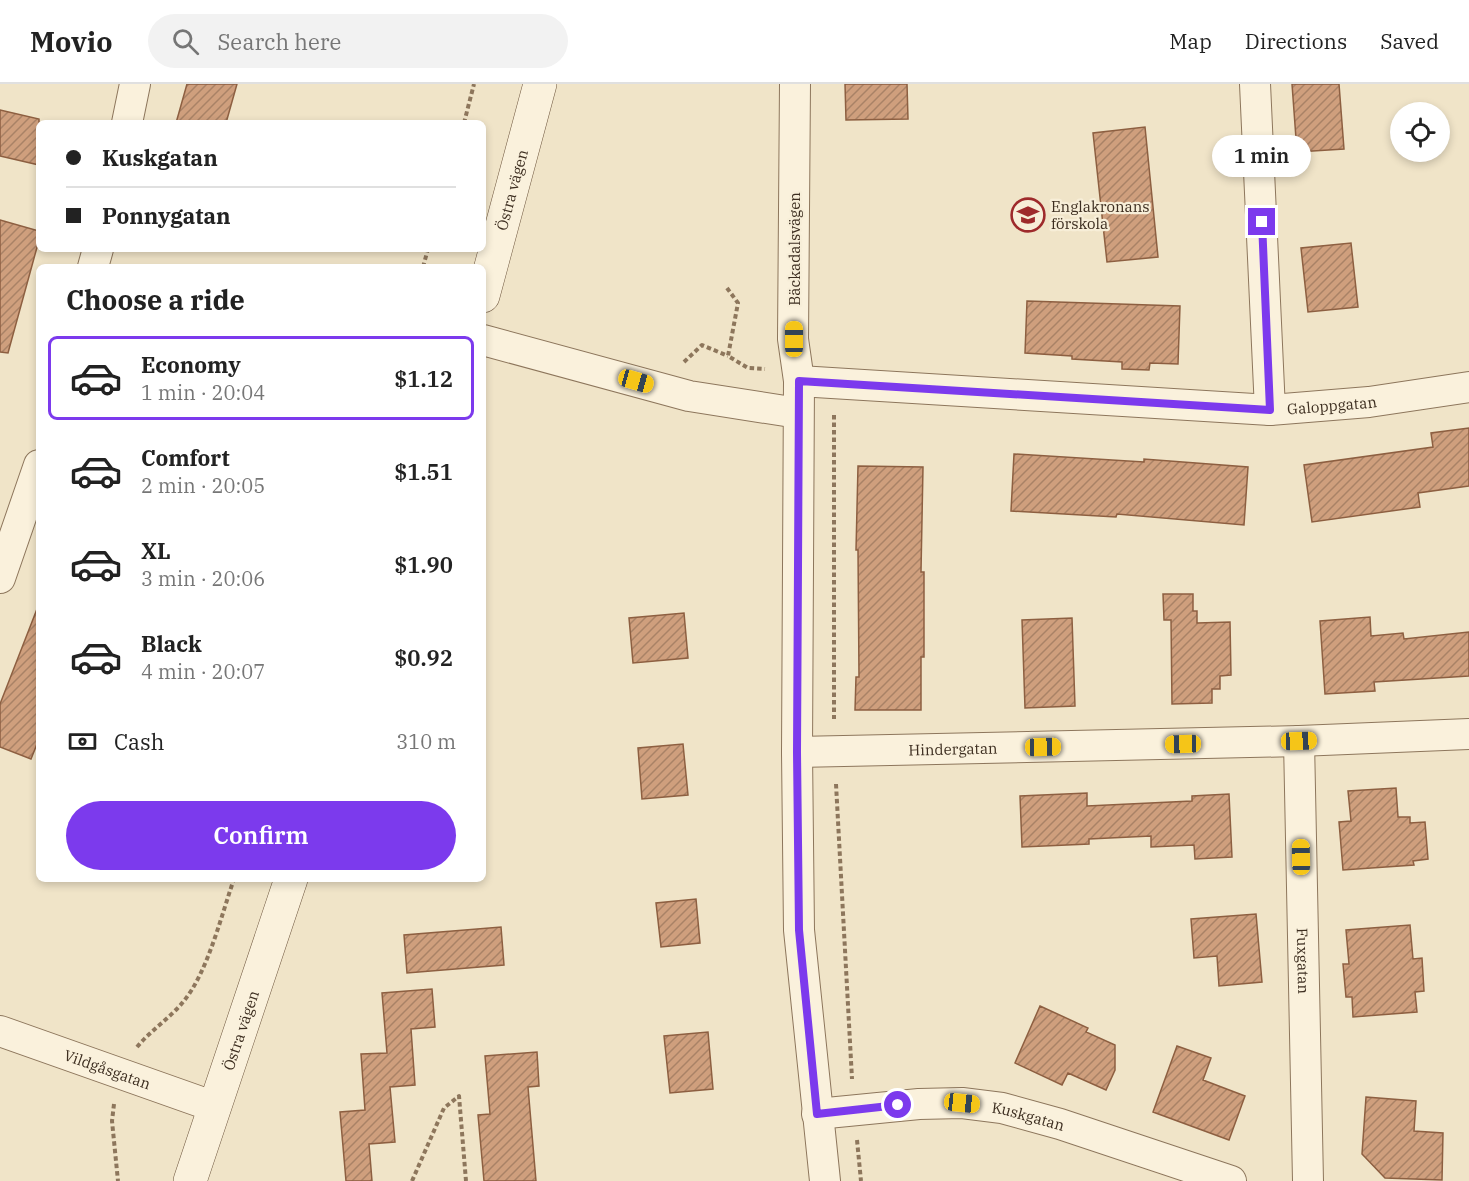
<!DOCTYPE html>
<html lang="en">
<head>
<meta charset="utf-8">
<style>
  :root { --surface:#fff; --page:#f2f2f2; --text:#222; --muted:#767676; --line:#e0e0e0; --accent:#7c3aed }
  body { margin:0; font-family:"IBM Plex Serif",serif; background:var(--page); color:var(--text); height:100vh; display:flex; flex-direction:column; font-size:22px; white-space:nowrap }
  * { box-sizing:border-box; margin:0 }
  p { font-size:20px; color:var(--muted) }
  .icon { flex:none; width:33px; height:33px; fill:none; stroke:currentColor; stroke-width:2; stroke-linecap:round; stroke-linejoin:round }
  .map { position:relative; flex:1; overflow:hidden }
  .panel { position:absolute; left:36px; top:180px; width:450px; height:618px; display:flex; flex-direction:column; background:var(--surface); border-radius:9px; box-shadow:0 3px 9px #0003 }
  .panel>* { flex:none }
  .top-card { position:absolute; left:36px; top:36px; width:450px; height:132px; border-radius:9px; box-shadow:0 3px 9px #0003; display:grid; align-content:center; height:132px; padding:0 30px; background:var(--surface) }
  .controls { position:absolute; left:1390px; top:18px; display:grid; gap:12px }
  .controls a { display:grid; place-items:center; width:60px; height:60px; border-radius:50%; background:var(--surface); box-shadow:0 3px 9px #0003; font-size:30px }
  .end { position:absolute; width:27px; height:27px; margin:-14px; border:8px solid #7c3aed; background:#fff; box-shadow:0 0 0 3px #fff }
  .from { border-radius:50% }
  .bubble { position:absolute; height:42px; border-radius:21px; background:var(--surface); box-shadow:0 3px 9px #0003; font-size:20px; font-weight:600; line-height:42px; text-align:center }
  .car { position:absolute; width:18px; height:36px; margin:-18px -9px; border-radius:8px; box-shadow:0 0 4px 2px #0007; background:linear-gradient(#f5c518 24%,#345 0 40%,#f5c518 0 76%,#345 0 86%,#f5c518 0) }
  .top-card b { display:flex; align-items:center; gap:21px; height:57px; font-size:22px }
  .top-card b+b { border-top:2px solid var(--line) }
  .top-card i { width:15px; height:15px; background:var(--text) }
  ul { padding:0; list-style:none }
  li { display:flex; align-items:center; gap:18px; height:84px; margin:0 12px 9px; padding:0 18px; border:3px solid transparent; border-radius:9px }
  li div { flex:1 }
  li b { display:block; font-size:22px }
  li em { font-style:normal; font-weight:600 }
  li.current { border-color:var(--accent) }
  li>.icon { width:54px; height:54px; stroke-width:1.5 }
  h2 { padding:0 30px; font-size:27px; line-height:72px }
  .pay { display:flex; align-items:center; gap:15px; height:66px; padding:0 30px; font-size:22px }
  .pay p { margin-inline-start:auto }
  .cta { display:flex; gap:12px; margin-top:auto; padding:12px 30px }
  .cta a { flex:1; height:69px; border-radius:36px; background:var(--accent); color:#fff; font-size:24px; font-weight:600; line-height:69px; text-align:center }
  header { display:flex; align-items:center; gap:36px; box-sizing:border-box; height:84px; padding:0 30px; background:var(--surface); border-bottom:2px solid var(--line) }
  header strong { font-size:28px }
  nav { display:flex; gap:33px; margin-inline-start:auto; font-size:21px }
  .search { width:420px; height:54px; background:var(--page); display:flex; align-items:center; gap:15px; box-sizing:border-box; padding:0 21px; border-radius:33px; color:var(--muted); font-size:22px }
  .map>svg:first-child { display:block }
  .building { fill:url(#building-hatch); stroke:#8d5f41; stroke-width:1.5 }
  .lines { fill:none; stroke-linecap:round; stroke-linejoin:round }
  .street-casing { stroke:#8d765c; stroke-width:32 }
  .secondary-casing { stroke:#6f573f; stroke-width:34 }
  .path { stroke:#8d765c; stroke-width:4; stroke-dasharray:4.5 3; stroke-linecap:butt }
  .street { stroke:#faf1dc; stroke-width:30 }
  .secondary { stroke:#faf1dc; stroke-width:33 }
  .route { stroke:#7c3aed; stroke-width:8 }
  .labels { text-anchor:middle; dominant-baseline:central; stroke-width:4.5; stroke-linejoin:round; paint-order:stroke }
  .street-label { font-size:15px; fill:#3d2e20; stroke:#f7eed8 }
  .poi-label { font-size:15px; fill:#3d2e20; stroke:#f7eed8; text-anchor:start }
</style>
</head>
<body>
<header>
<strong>Movio</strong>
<div class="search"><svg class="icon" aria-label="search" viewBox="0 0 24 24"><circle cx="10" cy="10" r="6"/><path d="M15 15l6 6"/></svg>Search here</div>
<nav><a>Map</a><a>Directions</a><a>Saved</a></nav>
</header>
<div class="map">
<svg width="1469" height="1097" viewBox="0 0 1469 1097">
  <defs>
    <pattern id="building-hatch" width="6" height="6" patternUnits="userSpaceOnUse" patternTransform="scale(1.5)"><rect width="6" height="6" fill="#cf9f7d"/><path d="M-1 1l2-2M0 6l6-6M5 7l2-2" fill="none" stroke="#a98266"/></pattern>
  </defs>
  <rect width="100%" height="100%" fill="#f0e4c8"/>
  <path class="building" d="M187,0H237L226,39H176Z
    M845,0H907L908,35L846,36Z
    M1292,0H1339L1344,65L1297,68Z
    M0,26L39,35V81L0,72Z
    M1145,43L1158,173L1107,178L1093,49Z
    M0,136L39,147V156L8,269L0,268Z
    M1351,159L1358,223L1308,228L1301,164Z
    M1027,217L1180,222L1178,280L1150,279L1149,286L1122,285V278L1072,275V272L1025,269Z
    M1469,344V402L1418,409L1420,423L1312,438L1304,381L1433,363L1431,349Z
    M1014,370L1144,378V375L1248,383L1244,441L1117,430L1116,433L1011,427Z
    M858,382L923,383L921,488H924V573H921V626H855L856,593H859L858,466H856Z
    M1163,510H1193V527H1197V539L1230,538L1231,591L1220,592V605H1212V619L1172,620L1171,536H1164Z
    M37,525H39V655L31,675L0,663V620Z
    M684,529L688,574L633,579L629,534Z
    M1370,533L1371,552L1403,549L1404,555L1469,548V592L1374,598L1375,607L1325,610L1320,537Z
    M1072,534L1075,622L1025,624L1022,536Z
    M683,660L688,711L642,715L638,664Z
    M1396,704L1398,733H1410V739L1425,738L1428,775L1413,777L1414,781L1343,786L1339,738L1351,737L1348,707Z
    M1087,709V722L1192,717V712L1229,710L1232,773L1195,775L1194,761L1151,763V752L1089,755V760L1022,763L1020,712Z
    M696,815L700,859L661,863L656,819Z
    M1256,830L1262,898L1219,902L1217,872L1194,874L1191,835Z
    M1410,841L1413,875L1422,874L1424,907L1415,908L1417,928L1353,933L1352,913H1346L1343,880H1349L1346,846Z
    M501,843L504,881L407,889L404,851Z
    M432,905L435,943L411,945L415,1001L390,1003L395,1058L369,1060L372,1097H346L340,1028L365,1026L361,970L387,969L382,909Z
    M1040,922L1088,944L1086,948L1115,961V986L1106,1006L1068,989L1062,1001L1015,979Z
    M708,948L713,1005L670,1009L664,952Z
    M1177,962L1211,974L1203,996L1245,1012L1229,1056L1153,1028Z
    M537,968L539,1002L528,1003L536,1097H484L478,1031L490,1030L485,972Z
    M1366,1013L1416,1017L1414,1047L1443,1049L1442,1096L1385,1094L1362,1070Z"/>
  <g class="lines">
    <defs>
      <g id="street">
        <path d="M795,0L793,255L799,297L797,668L799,846L825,1097"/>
        <path d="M1255,0L1270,326"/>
        <path d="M127,39L135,0"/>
        <path d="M93,183L98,165"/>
        <path d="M483,256L689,312L798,329"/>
        <path id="s1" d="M799,297L1270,326L1369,318L1469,303"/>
        <path d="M0,494L39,381"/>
        <path id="s2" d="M1299,657L1308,1097"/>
        <path id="s3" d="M797,668L1299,657L1469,650"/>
        <path id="s4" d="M0,947L215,1023"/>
        <path id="s5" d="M817,1030L919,1020L962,1019L1002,1024L1060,1040L1231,1097"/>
      </g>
      <g id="secondary">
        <path id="s6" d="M483,212L540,0"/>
        <path id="s7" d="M190,1097L291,795"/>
      </g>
    </defs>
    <use href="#street" class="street-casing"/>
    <use href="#secondary" class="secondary-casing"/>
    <path class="path" d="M464,39L474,0
      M423,183L428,165
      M727,204L738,219L728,272L748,284L765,285
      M684,278L702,261L728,272
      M834,331V635
      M836,700L852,995
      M137,963C151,946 170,934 183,918C208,888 221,832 234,795
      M114,1020L112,1037L118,1097
      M857,1056L861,1097
      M412,1097L444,1024L459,1012L466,1097"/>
    <use href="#street" class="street"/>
    <use href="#secondary" class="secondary"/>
  </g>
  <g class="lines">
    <path class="route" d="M898,1021L817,1030L799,846L797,668L799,297L1270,326L1262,138"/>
  </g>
  <defs>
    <symbol id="school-ring" viewBox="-11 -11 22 22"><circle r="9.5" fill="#f7eed8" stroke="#9e2a2b" stroke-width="1.5"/><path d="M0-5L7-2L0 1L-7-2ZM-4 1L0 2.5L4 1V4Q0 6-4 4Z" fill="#9e2a2b"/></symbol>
  </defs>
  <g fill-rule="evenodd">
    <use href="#school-ring" x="1009" y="112" width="38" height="38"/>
  </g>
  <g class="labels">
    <g class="street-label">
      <text stroke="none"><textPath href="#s6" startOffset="110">Östra vägen</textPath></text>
      <text transform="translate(794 165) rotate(-90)">Bäckadalsvägen</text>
      <text stroke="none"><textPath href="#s1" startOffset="534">Galoppgatan</textPath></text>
      <text stroke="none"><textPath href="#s3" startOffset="156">Hindergatan</textPath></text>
      <text stroke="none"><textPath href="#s2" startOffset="220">Fuxgatan</textPath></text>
      <text stroke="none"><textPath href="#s7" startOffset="159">Östra vägen</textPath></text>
      <text stroke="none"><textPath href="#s4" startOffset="114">Vildgåsgatan</textPath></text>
      <text stroke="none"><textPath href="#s5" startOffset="213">Kuskgatan</textPath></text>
    </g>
    <g class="poi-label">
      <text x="1051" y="122">Englakronans<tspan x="1051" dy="17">förskola</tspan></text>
    </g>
  </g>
</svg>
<div class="controls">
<a><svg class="icon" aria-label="locate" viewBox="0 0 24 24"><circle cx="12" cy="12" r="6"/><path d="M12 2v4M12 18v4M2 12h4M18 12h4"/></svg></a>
</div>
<i class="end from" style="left:898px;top:1021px"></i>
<i class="end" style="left:1262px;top:138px"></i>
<div class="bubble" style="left:1212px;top:51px;width:99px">1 min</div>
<i class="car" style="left:794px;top:255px;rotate:0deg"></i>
<i class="car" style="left:636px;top:297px;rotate:106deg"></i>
<i class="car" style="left:1299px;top:657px;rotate:88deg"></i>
<i class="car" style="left:1183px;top:660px;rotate:269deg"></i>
<i class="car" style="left:1043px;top:663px;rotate:89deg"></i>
<i class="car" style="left:1301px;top:773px;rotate:359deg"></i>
<i class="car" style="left:962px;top:1019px;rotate:96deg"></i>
<div class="top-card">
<b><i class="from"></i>Kuskgatan</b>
<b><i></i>Ponnygatan</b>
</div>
<section class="panel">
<h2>Choose a ride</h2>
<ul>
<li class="current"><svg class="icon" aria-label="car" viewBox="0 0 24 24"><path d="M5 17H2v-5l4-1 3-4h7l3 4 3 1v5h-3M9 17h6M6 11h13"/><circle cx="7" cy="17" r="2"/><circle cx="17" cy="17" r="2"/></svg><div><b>Economy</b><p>1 min · 20:04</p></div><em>$1.12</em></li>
<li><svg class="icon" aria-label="car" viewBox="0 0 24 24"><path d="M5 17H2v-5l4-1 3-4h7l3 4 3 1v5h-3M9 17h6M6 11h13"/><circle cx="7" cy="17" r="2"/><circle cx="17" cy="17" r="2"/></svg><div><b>Comfort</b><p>2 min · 20:05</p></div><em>$1.51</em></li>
<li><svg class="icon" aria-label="car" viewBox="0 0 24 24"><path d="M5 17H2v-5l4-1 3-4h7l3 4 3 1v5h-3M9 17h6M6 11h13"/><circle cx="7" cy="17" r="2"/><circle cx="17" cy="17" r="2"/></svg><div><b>XL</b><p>3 min · 20:06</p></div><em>$1.90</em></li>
<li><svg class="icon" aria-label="car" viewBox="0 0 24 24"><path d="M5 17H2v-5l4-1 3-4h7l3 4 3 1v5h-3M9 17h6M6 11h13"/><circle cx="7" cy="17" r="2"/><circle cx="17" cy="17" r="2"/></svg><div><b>Black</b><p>4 min · 20:07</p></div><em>$0.92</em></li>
</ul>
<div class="pay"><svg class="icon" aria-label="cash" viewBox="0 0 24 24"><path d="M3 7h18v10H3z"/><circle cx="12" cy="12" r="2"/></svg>Cash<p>310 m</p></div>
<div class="cta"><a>Confirm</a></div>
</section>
</div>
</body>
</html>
